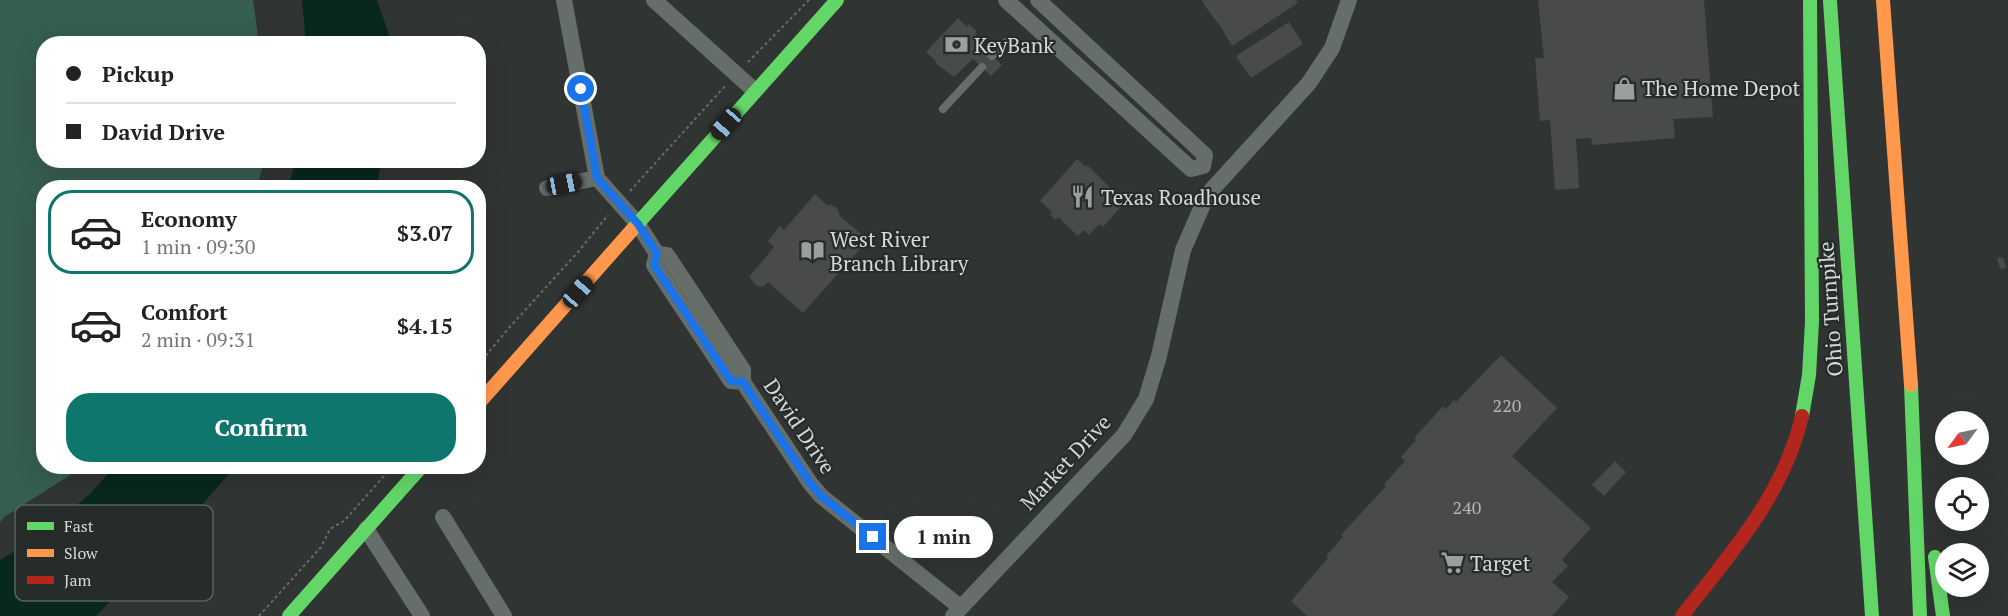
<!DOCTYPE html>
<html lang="en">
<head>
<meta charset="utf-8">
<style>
  :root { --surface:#fff; --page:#f6f6f6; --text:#222; --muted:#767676; --line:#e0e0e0; --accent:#0f766e }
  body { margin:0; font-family:"PT Serif",serif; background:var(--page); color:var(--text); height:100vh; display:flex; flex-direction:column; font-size:22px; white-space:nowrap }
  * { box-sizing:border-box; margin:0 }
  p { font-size:20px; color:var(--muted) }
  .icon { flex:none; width:33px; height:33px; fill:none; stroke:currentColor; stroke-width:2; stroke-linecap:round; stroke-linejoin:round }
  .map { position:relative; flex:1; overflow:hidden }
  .side { position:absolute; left:36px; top:180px; width:450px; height:294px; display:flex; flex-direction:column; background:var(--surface); border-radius:24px; box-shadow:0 6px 24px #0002 }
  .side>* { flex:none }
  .top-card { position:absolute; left:36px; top:36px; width:450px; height:132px; border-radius:24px; box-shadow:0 6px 24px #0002; display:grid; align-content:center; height:132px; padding:0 30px; background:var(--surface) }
  .needle { width:39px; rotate:237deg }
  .controls { position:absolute; left:1935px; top:411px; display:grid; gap:12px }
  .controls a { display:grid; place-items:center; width:54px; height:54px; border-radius:50%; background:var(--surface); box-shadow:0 6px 24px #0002; font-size:30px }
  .end { position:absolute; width:27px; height:27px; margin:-14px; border:8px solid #1a73e8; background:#fff; box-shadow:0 0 0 3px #fff }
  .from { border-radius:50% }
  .bubble { position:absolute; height:42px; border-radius:21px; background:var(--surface); box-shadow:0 6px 24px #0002; font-size:20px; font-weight:700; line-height:42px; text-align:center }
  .car { position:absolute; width:18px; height:36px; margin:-18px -9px; border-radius:8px; box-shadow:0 0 4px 2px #0007; background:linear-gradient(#222 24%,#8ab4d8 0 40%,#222 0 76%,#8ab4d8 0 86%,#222 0) }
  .top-card b { display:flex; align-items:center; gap:21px; height:57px; font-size:22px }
  .top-card b+b { border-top:2px solid var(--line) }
  .top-card i { width:15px; height:15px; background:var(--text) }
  ul { padding:10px 0 0; list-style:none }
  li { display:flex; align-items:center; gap:18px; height:84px; margin:0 12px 9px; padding:0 18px; border:3px solid transparent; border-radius:24px }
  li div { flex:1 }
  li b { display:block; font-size:22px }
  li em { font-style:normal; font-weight:700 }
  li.active { border-color:var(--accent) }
  li>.icon { width:54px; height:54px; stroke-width:1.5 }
  .action { display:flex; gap:12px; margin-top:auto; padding:12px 30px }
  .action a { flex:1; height:69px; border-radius:24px; background:var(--accent); color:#fff; font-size:24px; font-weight:700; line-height:69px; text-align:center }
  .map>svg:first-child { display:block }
  .green { fill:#355e4e }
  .water { fill:#08271d }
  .building { fill:#484a4b }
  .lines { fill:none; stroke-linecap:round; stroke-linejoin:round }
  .path { stroke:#686d6b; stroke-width:2; stroke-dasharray:3 3; stroke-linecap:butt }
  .lane { stroke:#666e6a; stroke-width:8 }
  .street { stroke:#666e6a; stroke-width:16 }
  .fast { stroke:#63d668; stroke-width:14 }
  .slow { stroke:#ff974d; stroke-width:14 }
  .jam { stroke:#b3261e; stroke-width:14 }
  .route { stroke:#1a73e8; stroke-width:8 }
  .labels { text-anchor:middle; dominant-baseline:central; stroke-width:4.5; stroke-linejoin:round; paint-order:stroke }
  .number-label { font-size:18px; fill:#b2b5b4 }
  .poi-label { font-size:21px; fill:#d5d9d7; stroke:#252c29; text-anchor:start }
  .street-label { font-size:21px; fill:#d5d9d7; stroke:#252c29 }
  .key { fill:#252c29; stroke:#5a605d; stroke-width:1.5 }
  .key-label { font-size:16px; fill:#d5d9d7 }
</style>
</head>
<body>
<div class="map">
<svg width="2008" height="616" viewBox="0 0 2008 616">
  <rect width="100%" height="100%" fill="#303533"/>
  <path class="green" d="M0,0H253L259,43L44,44V160L264,161L257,187L44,188V466L83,467L4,517L0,522Z"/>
  <path class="water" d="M302,0H377L389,35V43H306Z
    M296,161V160L381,161L377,187H288Z
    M114,467H235L185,524L96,616H0V560L32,541L89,495Z"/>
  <path class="building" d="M1202,0H1296L1298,3L1232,46L1220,26L1205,6Z
    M1538,0H1704L1713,117L1673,119L1675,138L1592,145L1591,138L1576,139L1579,188L1555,190L1550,120L1540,121L1535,58H1544Z
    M958,18L967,27L969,24L977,32L975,34L985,43L982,47L1002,65L991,76L973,59L954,77L935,63L937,62L926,52Z
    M1289,22L1303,44L1251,78L1236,56Z
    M1077,159L1086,167L1087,165L1125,202L1103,227L1099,224L1089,235L1084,230L1078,236L1058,217L1056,220L1050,215L1052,212L1040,201Z
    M815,194L828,206L829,204L837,208L840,216L868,240L803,313L768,282L763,287L757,286L749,277L774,247L768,241L780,226L784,230Z
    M2003,257L2006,268L2000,269L1997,258Z
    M1501,355L1557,408L1512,456L1591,528L1562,560L1568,566L1552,582L1569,597L1552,616H1307L1291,601L1328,558L1326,556L1343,537L1341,535L1386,486L1384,484L1405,461L1401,457L1416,440L1414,438L1443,406L1446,409L1454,400L1456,402Z
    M1615,461L1626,472L1604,496L1592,485Z"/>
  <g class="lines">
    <path class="path" d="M748,62L809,0
      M630,191L725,86
      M478,365L508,329L578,252L608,215
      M259,616L321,547L330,529L344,521L393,466"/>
    <path class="lane" d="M992,56L1006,42
      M943,109L982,67"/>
    <path class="street" d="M564,0L597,178
      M654,0L755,91
      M1006,0L1191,169L1203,166L1205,155L1038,0
      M547,188L597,178L638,224L657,254
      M743,382L731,381L654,265L657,254L667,255L743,370V382L810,483L821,496L960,607
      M443,517L504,616
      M366,529L422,616
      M953,616L1124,435L1146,399L1159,356L1183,250L1207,195L1309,83L1332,48L1349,0"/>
    <path class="fast" d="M1830,1L1872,616
      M632,230L837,0
      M1911,385L1920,616
      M1802,416L1809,375L1812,322L1810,0
      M1935,557L1943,616
      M289,616L422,466"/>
    <path class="slow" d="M1883,0L1911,385
      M478,404L632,230"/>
    <path class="jam" d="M1682,616C1730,554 1784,495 1802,416"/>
  </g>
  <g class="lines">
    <path class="route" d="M581,89L597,178L638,224L657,254L654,265L731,381L743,382L810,483L821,496L873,537"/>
  </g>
  <defs>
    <symbol id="bank-bare" viewBox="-9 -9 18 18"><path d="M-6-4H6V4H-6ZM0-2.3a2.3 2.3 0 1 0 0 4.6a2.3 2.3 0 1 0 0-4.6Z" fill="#9ba09e" stroke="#252c29" stroke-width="2.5" paint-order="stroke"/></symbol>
    <symbol id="shop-bare" viewBox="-9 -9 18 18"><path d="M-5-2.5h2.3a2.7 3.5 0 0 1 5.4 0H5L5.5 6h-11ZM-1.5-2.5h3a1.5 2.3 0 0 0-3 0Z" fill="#9ba09e" stroke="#252c29" stroke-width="2.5" paint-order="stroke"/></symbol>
    <symbol id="restaurant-bare" viewBox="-9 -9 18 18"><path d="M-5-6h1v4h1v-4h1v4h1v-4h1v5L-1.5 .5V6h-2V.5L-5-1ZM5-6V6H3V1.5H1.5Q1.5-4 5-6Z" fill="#9ba09e" stroke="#252c29" stroke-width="2.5" paint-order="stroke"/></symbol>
    <symbol id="library-bare" viewBox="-9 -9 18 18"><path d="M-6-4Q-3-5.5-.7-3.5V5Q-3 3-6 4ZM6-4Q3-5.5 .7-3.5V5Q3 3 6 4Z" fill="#9ba09e" stroke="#252c29" stroke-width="2.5" paint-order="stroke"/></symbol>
    <symbol id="supermarket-bare" viewBox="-9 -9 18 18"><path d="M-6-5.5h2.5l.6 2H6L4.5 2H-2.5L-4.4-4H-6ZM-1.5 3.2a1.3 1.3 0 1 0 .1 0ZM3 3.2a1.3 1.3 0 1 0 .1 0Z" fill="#9ba09e" stroke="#252c29" stroke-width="2.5" paint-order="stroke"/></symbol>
  </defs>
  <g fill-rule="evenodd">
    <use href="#bank-bare" x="940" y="28" width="33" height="33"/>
    <use href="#shop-bare" x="1608" y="72" width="33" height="33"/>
    <use href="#restaurant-bare" x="1066" y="180" width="33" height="33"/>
    <use href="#library-bare" x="796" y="234" width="33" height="33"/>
    <use href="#supermarket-bare" x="1436" y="546" width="33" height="33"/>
  </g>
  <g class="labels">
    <g class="number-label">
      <text x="1507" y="405">220</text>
      <text x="1467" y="507">240</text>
    </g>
    <g class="poi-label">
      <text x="974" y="45">KeyBank</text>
      <text x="1642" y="88">The Home Depot</text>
      <text x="1101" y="197">Texas Roadhouse</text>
      <text x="830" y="239">West River<tspan x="830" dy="24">Branch Library</tspan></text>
      <text x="1470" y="563">Target</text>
    </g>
    <g class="street-label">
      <text transform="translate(1830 309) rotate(-94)">Ohio Turnpike</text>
      <text transform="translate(800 426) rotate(56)">David Drive</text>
      <text transform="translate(1065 462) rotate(-47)">Market Drive</text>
    </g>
  </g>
  <rect x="15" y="505" width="198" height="96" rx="9" class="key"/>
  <rect x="27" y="522" width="27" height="8" fill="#63d668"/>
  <rect x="27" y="549" width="27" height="8" fill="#ff974d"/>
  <rect x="27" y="576" width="27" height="8" fill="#b3261e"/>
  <g class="key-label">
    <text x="64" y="532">Fast</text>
    <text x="64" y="559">Slow</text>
    <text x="64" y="586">Jam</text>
  </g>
</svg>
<div class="controls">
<a><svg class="needle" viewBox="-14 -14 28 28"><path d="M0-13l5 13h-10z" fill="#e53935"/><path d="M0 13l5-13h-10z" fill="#767676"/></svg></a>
<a><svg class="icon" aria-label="locate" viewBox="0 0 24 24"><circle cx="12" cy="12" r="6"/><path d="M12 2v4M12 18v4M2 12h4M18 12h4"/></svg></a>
<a><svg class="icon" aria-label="layers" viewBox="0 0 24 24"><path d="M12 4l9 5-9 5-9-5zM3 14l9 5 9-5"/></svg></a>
</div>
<i class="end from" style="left:581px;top:89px"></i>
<i class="end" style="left:873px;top:537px"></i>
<div class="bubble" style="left:894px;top:516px;width:99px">1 min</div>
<i class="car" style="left:726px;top:124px;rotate:221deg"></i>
<i class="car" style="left:564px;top:184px;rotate:79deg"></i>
<i class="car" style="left:578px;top:292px;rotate:41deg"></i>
<div class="top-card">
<b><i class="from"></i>Pickup</b>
<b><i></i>David Drive</b>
</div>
<section class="side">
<ul>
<li class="active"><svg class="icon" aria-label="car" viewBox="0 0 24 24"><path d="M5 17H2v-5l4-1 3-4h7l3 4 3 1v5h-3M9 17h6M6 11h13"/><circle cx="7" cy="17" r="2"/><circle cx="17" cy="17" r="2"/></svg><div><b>Economy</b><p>1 min · 09:30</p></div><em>$3.07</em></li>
<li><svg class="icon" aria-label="car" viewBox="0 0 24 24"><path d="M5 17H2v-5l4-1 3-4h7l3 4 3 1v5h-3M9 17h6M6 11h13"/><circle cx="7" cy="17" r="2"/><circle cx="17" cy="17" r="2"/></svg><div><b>Comfort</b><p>2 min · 09:31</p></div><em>$4.15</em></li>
</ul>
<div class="action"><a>Confirm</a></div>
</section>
</div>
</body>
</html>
